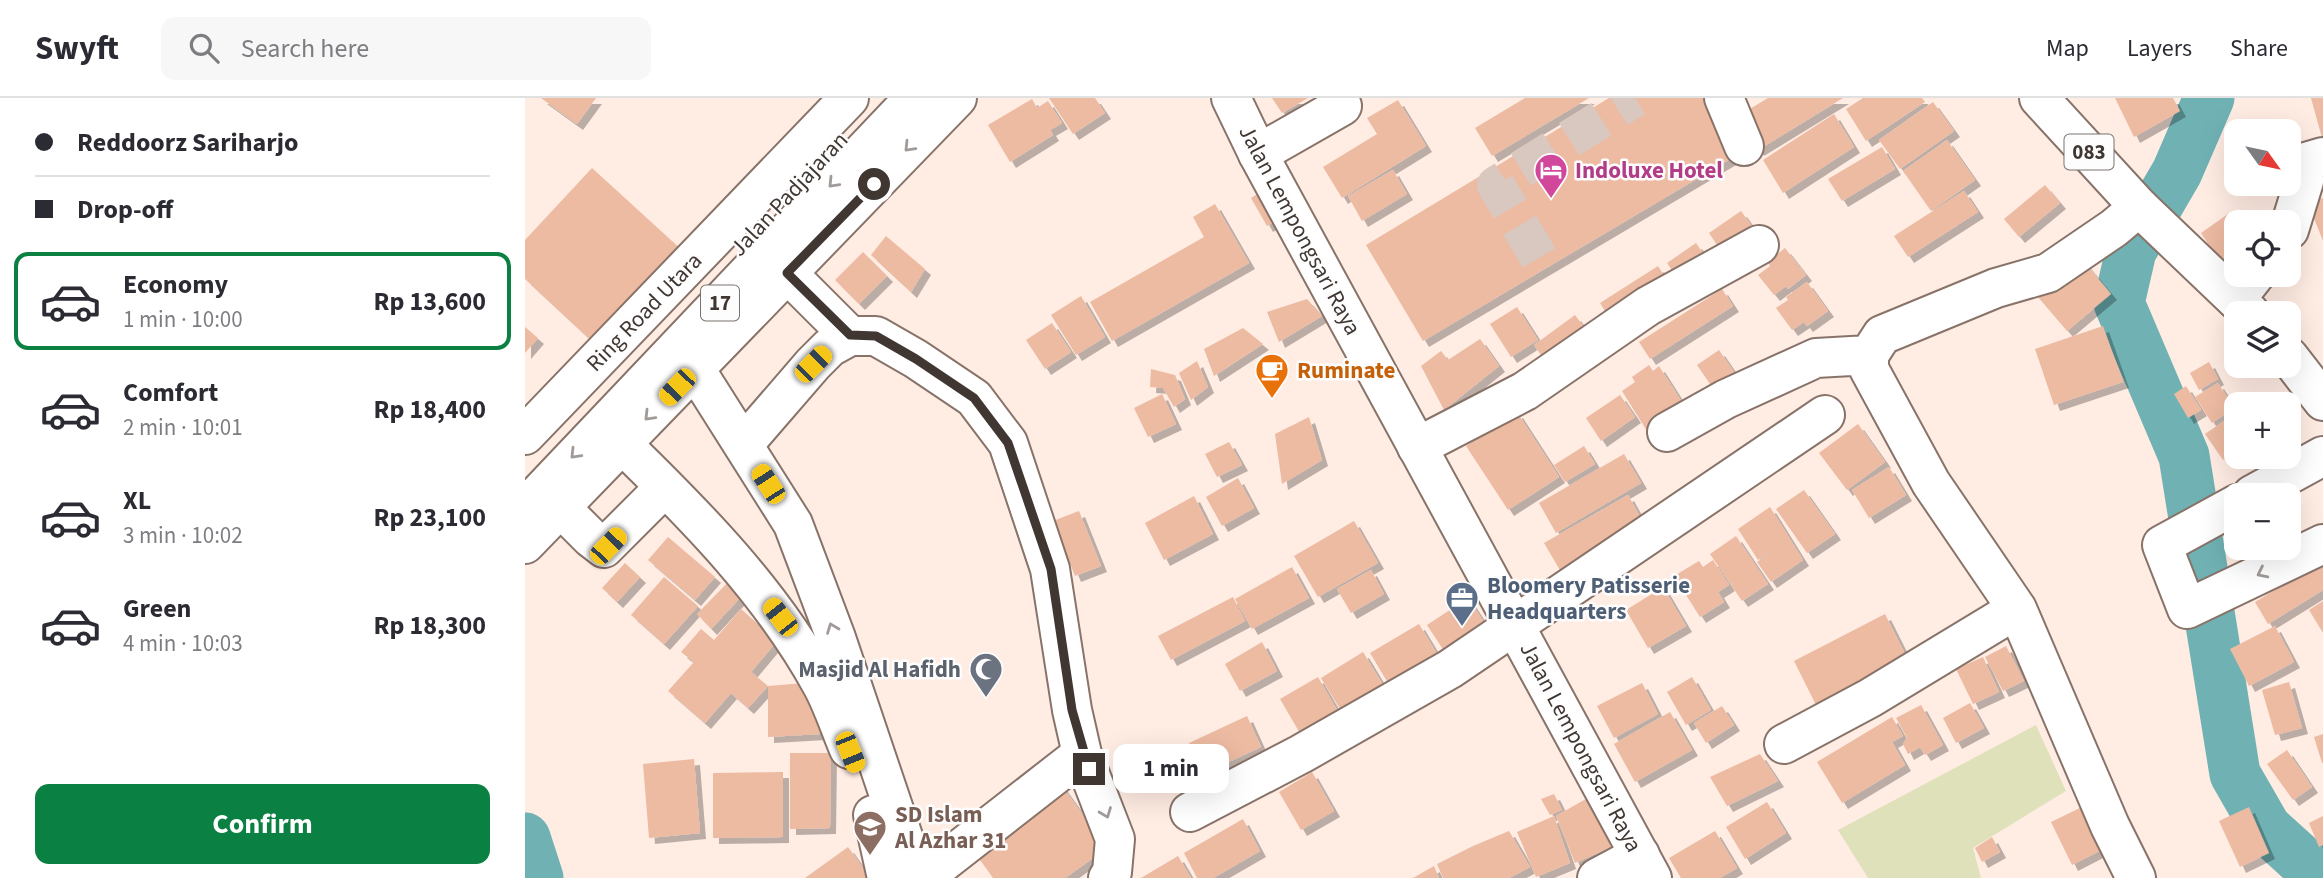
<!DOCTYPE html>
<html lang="en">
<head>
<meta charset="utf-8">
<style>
  :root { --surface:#fff; --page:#f7f7f7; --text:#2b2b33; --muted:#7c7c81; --line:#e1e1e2; --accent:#0b8043 }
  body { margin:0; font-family:"Source Sans 3",sans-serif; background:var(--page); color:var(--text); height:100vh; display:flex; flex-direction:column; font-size:26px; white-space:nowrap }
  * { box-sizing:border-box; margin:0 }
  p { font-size:23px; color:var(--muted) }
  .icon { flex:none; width:38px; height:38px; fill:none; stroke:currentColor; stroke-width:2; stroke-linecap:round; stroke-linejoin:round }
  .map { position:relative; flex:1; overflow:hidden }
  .details { display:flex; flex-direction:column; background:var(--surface); width:525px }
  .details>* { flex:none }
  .guide { display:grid; align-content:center; height:154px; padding:0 35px; background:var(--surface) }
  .needle { width:46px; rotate:123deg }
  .controls { position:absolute; left:1699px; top:21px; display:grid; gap:14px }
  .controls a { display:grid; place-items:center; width:77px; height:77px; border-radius:14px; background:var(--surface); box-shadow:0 7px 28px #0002; font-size:35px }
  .end { position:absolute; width:32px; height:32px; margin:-16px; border:9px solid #403732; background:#fff; box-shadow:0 0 0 4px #fff }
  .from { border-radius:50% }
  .bubble { position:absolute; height:49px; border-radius:14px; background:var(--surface); box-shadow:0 7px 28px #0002; font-size:23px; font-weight:700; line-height:49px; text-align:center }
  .car { position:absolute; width:21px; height:42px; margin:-21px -10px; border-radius:9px; box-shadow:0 0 5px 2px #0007; background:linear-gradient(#f5c518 24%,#345 0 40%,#f5c518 0 76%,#345 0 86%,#f5c518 0) }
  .guide b { display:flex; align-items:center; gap:24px; height:66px; font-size:26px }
  .guide b+b { border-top:2px solid var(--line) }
  .guide i { width:18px; height:18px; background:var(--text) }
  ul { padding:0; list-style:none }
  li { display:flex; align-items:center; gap:21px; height:98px; margin:0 14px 10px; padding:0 21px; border:4px solid transparent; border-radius:14px }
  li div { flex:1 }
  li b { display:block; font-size:26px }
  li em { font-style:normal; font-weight:700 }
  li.selected { border-color:var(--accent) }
  li>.icon { width:63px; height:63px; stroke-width:1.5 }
  .cta { display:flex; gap:14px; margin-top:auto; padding:14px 35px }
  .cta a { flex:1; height:80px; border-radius:14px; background:var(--accent); color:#fff; font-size:28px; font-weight:700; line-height:80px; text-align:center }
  header { display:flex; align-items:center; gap:42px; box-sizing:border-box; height:98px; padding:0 35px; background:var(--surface); border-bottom:2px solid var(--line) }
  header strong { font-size:33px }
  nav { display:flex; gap:38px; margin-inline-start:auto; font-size:24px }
  .search { width:490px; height:63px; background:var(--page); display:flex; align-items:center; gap:18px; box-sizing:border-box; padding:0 24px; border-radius:14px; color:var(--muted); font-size:26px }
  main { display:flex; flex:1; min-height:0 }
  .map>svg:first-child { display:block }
  .green { fill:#dfe1ba }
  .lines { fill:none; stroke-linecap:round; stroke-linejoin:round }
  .river { stroke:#70b2b4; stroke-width:51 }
  .building { fill:#edbaa2; filter:url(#shadow) }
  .minor-tunnel { stroke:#d9c8c0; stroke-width:38; stroke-dasharray:38 19; stroke-linecap:butt }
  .minor-casing { stroke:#887369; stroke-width:42 }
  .major-casing { stroke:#887369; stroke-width:42 }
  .highway-casing { stroke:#887369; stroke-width:42 }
  .minor { stroke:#fff; stroke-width:38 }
  .major { stroke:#fff; stroke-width:38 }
  .highway { stroke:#fff; stroke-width:38 }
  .oneway { stroke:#a09b98 }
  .route { stroke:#403732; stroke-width:9 }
  .labels { text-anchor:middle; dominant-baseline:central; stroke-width:5; stroke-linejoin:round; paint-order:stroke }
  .shield { fill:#fdfdfd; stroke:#79726f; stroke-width:2 }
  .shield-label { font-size:21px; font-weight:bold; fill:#403732 }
  .hotel-label { font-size:23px; font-weight:bold; fill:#b23c85; stroke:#fdfdfd; text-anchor:start }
  .street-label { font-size:23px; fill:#403732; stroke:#fdfdfd }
  .food-label { font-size:23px; font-weight:bold; fill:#c56008; stroke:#fdfdfd; text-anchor:start }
  .service-label { font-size:23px; font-weight:bold; fill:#4e5e75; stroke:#fdfdfd; text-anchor:start }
  .worship-label { font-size:23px; font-weight:bold; fill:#5b616d; stroke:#fdfdfd; text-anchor:end }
  .education-label { font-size:23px; font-weight:bold; fill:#785e54; stroke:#fdfdfd; text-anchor:start }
</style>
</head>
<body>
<header>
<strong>Swyft</strong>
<div class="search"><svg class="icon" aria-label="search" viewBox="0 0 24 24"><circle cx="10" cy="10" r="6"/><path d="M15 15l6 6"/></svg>Search here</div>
<nav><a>Map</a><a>Layers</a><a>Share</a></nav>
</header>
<main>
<section class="details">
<div class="guide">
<b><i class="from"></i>Reddoorz Sariharjo</b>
<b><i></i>Drop-off</b>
</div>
<ul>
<li class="selected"><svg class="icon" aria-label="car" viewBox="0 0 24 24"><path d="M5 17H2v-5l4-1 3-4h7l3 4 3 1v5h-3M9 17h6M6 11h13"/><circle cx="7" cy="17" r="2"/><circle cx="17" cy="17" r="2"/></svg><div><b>Economy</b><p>1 min · 10:00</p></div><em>Rp 13,600</em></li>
<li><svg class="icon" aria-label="car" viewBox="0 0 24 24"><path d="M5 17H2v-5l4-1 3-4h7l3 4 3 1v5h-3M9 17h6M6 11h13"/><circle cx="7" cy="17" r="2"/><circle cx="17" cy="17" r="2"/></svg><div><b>Comfort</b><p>2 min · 10:01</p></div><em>Rp 18,400</em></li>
<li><svg class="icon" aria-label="car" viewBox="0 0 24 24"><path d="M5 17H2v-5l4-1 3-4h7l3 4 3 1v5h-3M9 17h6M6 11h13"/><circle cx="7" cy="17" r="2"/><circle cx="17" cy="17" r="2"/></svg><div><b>XL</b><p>3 min · 10:02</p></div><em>Rp 23,100</em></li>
<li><svg class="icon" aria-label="car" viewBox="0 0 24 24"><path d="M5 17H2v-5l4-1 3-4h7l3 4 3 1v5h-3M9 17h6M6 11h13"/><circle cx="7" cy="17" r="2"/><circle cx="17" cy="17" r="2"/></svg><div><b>Green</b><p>4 min · 10:03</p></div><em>Rp 18,300</em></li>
</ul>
<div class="cta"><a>Confirm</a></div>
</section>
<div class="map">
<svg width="1798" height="780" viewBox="0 0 1798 780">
  <defs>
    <filter id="shadow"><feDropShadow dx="6" dy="6" stdDeviation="0" flood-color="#0004"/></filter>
  </defs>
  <rect width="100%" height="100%" fill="#ffece3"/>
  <path class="green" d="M1511,627L1541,693L1448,750L1456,780H1343L1313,732Z"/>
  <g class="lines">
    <path class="river" d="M1684,0L1652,74L1606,153L1594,205L1659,358L1710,676L1741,730L1796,780
      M0,740L13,780"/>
  </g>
  <path class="building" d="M16,0H71L52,26Z
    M524,0H570L580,15L548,36Z
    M747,0H783L757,15Z
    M1000,0H1064L967,58L950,30Z
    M1084,0H1181L1212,57L898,243L841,147Z
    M1243,0H1318L1233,52L1213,18Z
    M1338,0H1397L1400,4L1341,43L1321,11Z
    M1590,0H1648L1655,13L1609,39Z
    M1786,0H1798V40H1797Z
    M507,1L512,10L523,3L537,25L525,32L528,37L485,64L463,27Z
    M873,2L901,48L817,100L798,69L852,36L842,20Z
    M1408,4L1429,33L1375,71L1354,42Z
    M1309,16L1329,49L1258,95L1238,62Z
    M1422,42L1450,82L1406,113L1378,73Z
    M1357,49L1370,71L1317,103L1303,81Z
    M67,70L159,154L72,248L0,181V142Z
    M868,72L882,96L837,123L823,98Z
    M1520,87L1535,105L1494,139L1479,121Z
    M742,90L758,119L742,128L726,100Z
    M1439,93L1453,114L1383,159L1369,138Z
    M1798,100V143L1783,105Z
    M690,106L724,165L587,243L565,204L679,139L668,119Z
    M1216,113L1231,134L1198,156L1184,135Z
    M1703,116L1712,129V177L1708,184L1676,135Z
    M361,138L400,171L386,194L346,157Z
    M1171,145L1184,164L1155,184L1142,165Z
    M1260,150L1281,177L1263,191L1261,188L1249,197L1233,177L1245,168L1243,164Z
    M338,154L362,178L334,206L310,182Z
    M1557,161L1586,196L1542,233L1513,199Z
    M1133,168L1145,187L1087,224L1075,205Z
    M1282,184L1303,213L1282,228L1279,224L1267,232L1251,210L1263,202L1261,199Z
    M1197,191L1208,208L1125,261L1114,244Z
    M556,198L580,239L551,257L526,217Z
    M782,201L797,218L754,244L742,214Z
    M992,209L1013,242L986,259L965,226Z
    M1050,217L1067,240L1025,270L1009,247Z
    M527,225L546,254L520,271L501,242Z
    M1578,228L1598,284L1529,307L1510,251Z
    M0,229L13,240L0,255Z
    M718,230L738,246L689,278L679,251Z
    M955,241L974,268L919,312L896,268L916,253L923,262Z
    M1194,252L1209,274L1187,289L1172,267Z
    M672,263L683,289L666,302L654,275Z
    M1684,264L1693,281L1674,292L1665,275Z
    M1124,267L1128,273L1134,268L1160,309L1122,333L1097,293L1110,284L1107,279Z
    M626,271L650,277L660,301L649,309L638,290L625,289Z
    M1693,285L1709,310L1687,325L1670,299Z
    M1661,288L1676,312L1663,320L1649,296Z
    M637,296L651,326L623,339L609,310Z
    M1095,297L1110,319L1076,343L1061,320Z
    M992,314L1034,379L983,412L941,348Z
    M1712,314V352L1698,362L1680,336Z
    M784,319L797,362L757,386L750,336Z
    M1333,326L1360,364L1322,392L1294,355Z
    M704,344L717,367L692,379L680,356Z
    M1059,348L1070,366L1040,384L1029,367Z
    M1099,356L1116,385L1031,435L1014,405Z
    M1364,369L1381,397L1344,420L1327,392Z
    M713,380L729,410L697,428L681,399Z
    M1279,392L1310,436L1282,455L1251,411Z
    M1103,397L1122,431L1039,479L1019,445Z
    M669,398L688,436L639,462L620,425Z
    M1245,409L1278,462L1246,484L1232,464L1259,445L1233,462L1213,431Z
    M554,413L576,468L550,478L528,423Z
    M829,423L853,465L793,499L769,458Z
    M1211,438L1243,486L1217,503L1185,456Z
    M143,439L190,479L170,502L123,462Z
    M1188,462L1204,487L1193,494L1199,504L1175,519L1149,478L1174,463L1178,469Z
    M1798,463V492L1743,526L1730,504Z
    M100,465L115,479L92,504L77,490Z
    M767,469L784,500L727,531L710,501Z
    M846,472L859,496L826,515L812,491Z
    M212,475L226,488L186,531L172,516Z
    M139,479L173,508L139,546L106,517Z
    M1138,489L1161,528L1123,550L1101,512Z
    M708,499L720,523L646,562L633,538Z
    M943,500L966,535L925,562L902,527Z
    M1798,503V535L1784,512Z
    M216,511L252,543L226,574L243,588L223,610L206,595L180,625L143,593L169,564L156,554L176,531L189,542Z
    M1360,516L1383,562L1292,609L1269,563Z
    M894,526L918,566L869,595L845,555Z
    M1750,528L1769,564L1724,588L1705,551Z
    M737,544L752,573L715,593L700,566Z
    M1481,548L1499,583L1478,593L1460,559Z
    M838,554L861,592L820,619L796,580Z
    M1458,559L1474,594L1448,606L1431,571Z
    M793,579L813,614L776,637L755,601Z
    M1167,579L1186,612L1161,627L1142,594Z
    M292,584L295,636L243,639V588Z
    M1764,584L1777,630L1750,637L1737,592Z
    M1117,585L1133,616L1089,640L1072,608Z
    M1445,605L1459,630L1431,645L1418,620Z
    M1396,607L1418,647L1400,657L1395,649L1383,656L1378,646L1382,640L1371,620Z
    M1197,608L1209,627L1181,645L1169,625Z
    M1145,614L1167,652L1110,684L1089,646Z
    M722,618L736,649L678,676L664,645Z
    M1367,619L1378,638L1367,644L1380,667L1317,705L1292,664Z
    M1798,636V665H1797L1789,639Z
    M1762,652L1787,689L1768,702L1742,666Z
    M265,655H306L305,730L265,731Z
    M1235,656L1253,683L1202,708L1185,679Z
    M169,661L175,735L124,740L118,666Z
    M258,674V739L188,740V675Z
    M787,674L809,713L776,732L754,694Z
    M534,684L582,750L540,780H468L445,748Z
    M1029,696L1037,712L1025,717L1016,701Z
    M1066,698L1086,749L1050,765L1031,718Z
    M1242,704L1261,735L1220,761L1201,729Z
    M1559,708L1580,750L1547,767L1526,724Z
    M1724,709L1744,755L1715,769L1694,723Z
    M1029,718L1045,765L1011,779L992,734Z
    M1798,718V747L1794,749L1784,725Z
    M718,721L735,753L688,780H672L659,755Z
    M984,733L1005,769L984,780H918L912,766L948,748Z
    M1190,733L1212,770L1195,780H1156L1144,760Z
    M1467,739L1475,754L1457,764L1450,750Z
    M323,749L345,780H280Z
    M653,758L666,780H616Z
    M909,768L914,780H888Z"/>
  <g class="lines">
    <path class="minor-tunnel" d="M1014,160L971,87L1110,0"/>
    <defs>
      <path id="minor" d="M1199,0L1219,48
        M733,56L817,8
        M1764,132L1779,83L1781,64L1798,59
        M262,175L325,238
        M1711,201L1730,177
        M170,271L268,426L311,540L392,780
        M1142,334L1201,301L1291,260L1344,257
        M0,337L324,0
        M97,346C172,419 246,494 297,587C308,607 315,630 324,651
        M218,347L288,266L305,249L325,238H351L391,261L449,300L483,345L525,471L547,612L557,656L590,741L587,774L583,780
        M892,349L1000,293L1123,208L1234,147
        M1727,397L1798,358
        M1712,406L1637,447L1662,511L1798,446
        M35,409L66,440L79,450L140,389
        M0,446L432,0
        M1259,646L1345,600L1492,511
        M665,714L776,656L925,571L1300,317
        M348,717L362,780
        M398,780L557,656
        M1072,780L1115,757
        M1611,780L1585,728L1492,511L1406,385L1344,271V257L1357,237L1471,190L1523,175L1589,130L1614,109"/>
      <path id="major" d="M706,0L733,56L1127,780
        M1514,0L1614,109L1725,215
        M1764,259L1798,303"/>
      <path id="highway" d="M0,410L389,0"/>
    </defs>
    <use href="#minor" class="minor-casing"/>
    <use href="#major" class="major-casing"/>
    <use href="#highway" class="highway-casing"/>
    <use href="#minor" class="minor"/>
    <use href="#major" class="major"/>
    <use href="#highway" class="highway"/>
  </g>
  <defs><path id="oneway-chevron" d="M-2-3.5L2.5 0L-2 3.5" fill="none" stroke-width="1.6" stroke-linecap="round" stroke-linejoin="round" transform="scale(1.75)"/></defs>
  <g class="oneway">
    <use href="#oneway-chevron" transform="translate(384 49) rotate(134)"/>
    <use href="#oneway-chevron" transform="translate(308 85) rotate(134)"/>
    <use href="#oneway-chevron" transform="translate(124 318) rotate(134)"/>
    <use href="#oneway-chevron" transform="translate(50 356) rotate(134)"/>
    <use href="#oneway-chevron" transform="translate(1737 475) rotate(154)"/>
    <use href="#oneway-chevron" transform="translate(307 530) rotate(-111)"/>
    <use href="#oneway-chevron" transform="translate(581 715) rotate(69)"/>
  </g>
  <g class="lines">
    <path class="route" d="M349,86L262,175L325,237L351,238L391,261L449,300L483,345L526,471L547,612L564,671"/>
  </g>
  <defs>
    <symbol id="hotel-pin" viewBox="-11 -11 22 30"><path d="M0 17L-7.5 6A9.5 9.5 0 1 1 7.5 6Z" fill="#d1479c" stroke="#fdfdfd"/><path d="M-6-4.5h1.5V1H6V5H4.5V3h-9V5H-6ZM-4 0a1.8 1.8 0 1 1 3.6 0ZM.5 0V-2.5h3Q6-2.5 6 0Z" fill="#fff"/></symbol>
    <symbol id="cafe-pin" viewBox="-11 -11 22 30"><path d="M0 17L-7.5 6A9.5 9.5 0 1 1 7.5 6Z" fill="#e8710a" stroke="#fdfdfd"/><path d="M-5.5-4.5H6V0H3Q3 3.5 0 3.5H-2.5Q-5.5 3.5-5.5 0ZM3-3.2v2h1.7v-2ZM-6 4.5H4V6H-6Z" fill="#fff"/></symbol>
    <symbol id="office-pin" viewBox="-11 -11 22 30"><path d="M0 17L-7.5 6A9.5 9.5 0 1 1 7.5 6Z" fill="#5c6f8a" stroke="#fdfdfd"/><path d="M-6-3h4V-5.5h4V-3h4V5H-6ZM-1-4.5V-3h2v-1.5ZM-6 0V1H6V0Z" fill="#fff"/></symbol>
    <symbol id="mosque-pin" viewBox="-11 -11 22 30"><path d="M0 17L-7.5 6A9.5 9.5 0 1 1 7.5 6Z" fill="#6b7280" stroke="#fdfdfd"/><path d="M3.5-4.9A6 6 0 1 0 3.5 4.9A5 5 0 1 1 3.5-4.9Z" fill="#fff"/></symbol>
    <symbol id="school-pin" viewBox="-11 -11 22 30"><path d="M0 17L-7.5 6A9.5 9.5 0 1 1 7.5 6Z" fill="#8d6e63" stroke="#fdfdfd"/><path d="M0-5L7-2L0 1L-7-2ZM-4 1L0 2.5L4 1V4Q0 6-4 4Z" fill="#fff"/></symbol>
  </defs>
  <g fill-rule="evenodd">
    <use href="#hotel-pin" x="1007" y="53" width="38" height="52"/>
    <use href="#cafe-pin" x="728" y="253" width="38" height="52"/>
    <use href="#office-pin" x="918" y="481" width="38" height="52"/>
    <use href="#mosque-pin" x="442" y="552" width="38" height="52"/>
    <use href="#school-pin" x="326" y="710" width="38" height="52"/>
  </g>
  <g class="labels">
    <g class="shield">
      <rect x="1539.5" y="36.5" width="49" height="35" rx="5"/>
      <rect x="176" y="187.5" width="38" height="35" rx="5"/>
    </g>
    <g class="shield-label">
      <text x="1564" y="54">083</text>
      <text x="195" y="205">17</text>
    </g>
    <g class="hotel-label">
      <text x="1050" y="72">Indoluxe Hotel</text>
    </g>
    <g class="street-label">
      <text transform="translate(264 96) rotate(-47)">Jalan Padjajaran</text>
      <text transform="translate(775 132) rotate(62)">Jalan Lempongsari Raya</text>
      <text transform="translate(119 214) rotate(-46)">Ring Road Utara</text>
      <text transform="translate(1056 649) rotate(62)">Jalan Lempongsari Raya</text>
    </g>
    <g class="food-label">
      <text x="772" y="272">Ruminate</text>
    </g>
    <g class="service-label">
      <text x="962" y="487">Bloomery Patisserie<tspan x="962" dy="26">Headquarters</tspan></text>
    </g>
    <g class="worship-label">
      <text x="436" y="571">Masjid Al Hafidh</text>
    </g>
    <g class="education-label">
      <text x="370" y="716">SD Islam<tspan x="370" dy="26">Al Azhar 31</tspan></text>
    </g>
  </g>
</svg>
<div class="controls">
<a><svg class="needle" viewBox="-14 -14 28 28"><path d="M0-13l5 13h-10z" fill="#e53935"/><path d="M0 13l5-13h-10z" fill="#7c7c81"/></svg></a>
<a><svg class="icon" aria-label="locate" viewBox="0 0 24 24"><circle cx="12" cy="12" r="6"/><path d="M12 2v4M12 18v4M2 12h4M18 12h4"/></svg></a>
<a><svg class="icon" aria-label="layers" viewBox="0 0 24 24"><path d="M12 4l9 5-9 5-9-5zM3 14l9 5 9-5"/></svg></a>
<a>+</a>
<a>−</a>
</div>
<i class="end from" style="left:349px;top:86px"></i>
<i class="end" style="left:564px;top:671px"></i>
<div class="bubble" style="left:588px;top:646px;width:116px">1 min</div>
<i class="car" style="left:288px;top:266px;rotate:45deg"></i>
<i class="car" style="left:152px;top:289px;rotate:224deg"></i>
<i class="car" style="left:243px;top:386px;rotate:327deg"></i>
<i class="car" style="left:83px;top:448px;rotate:44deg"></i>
<i class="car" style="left:255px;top:519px;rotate:322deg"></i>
<i class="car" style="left:325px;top:654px;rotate:158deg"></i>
</div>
</main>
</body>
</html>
